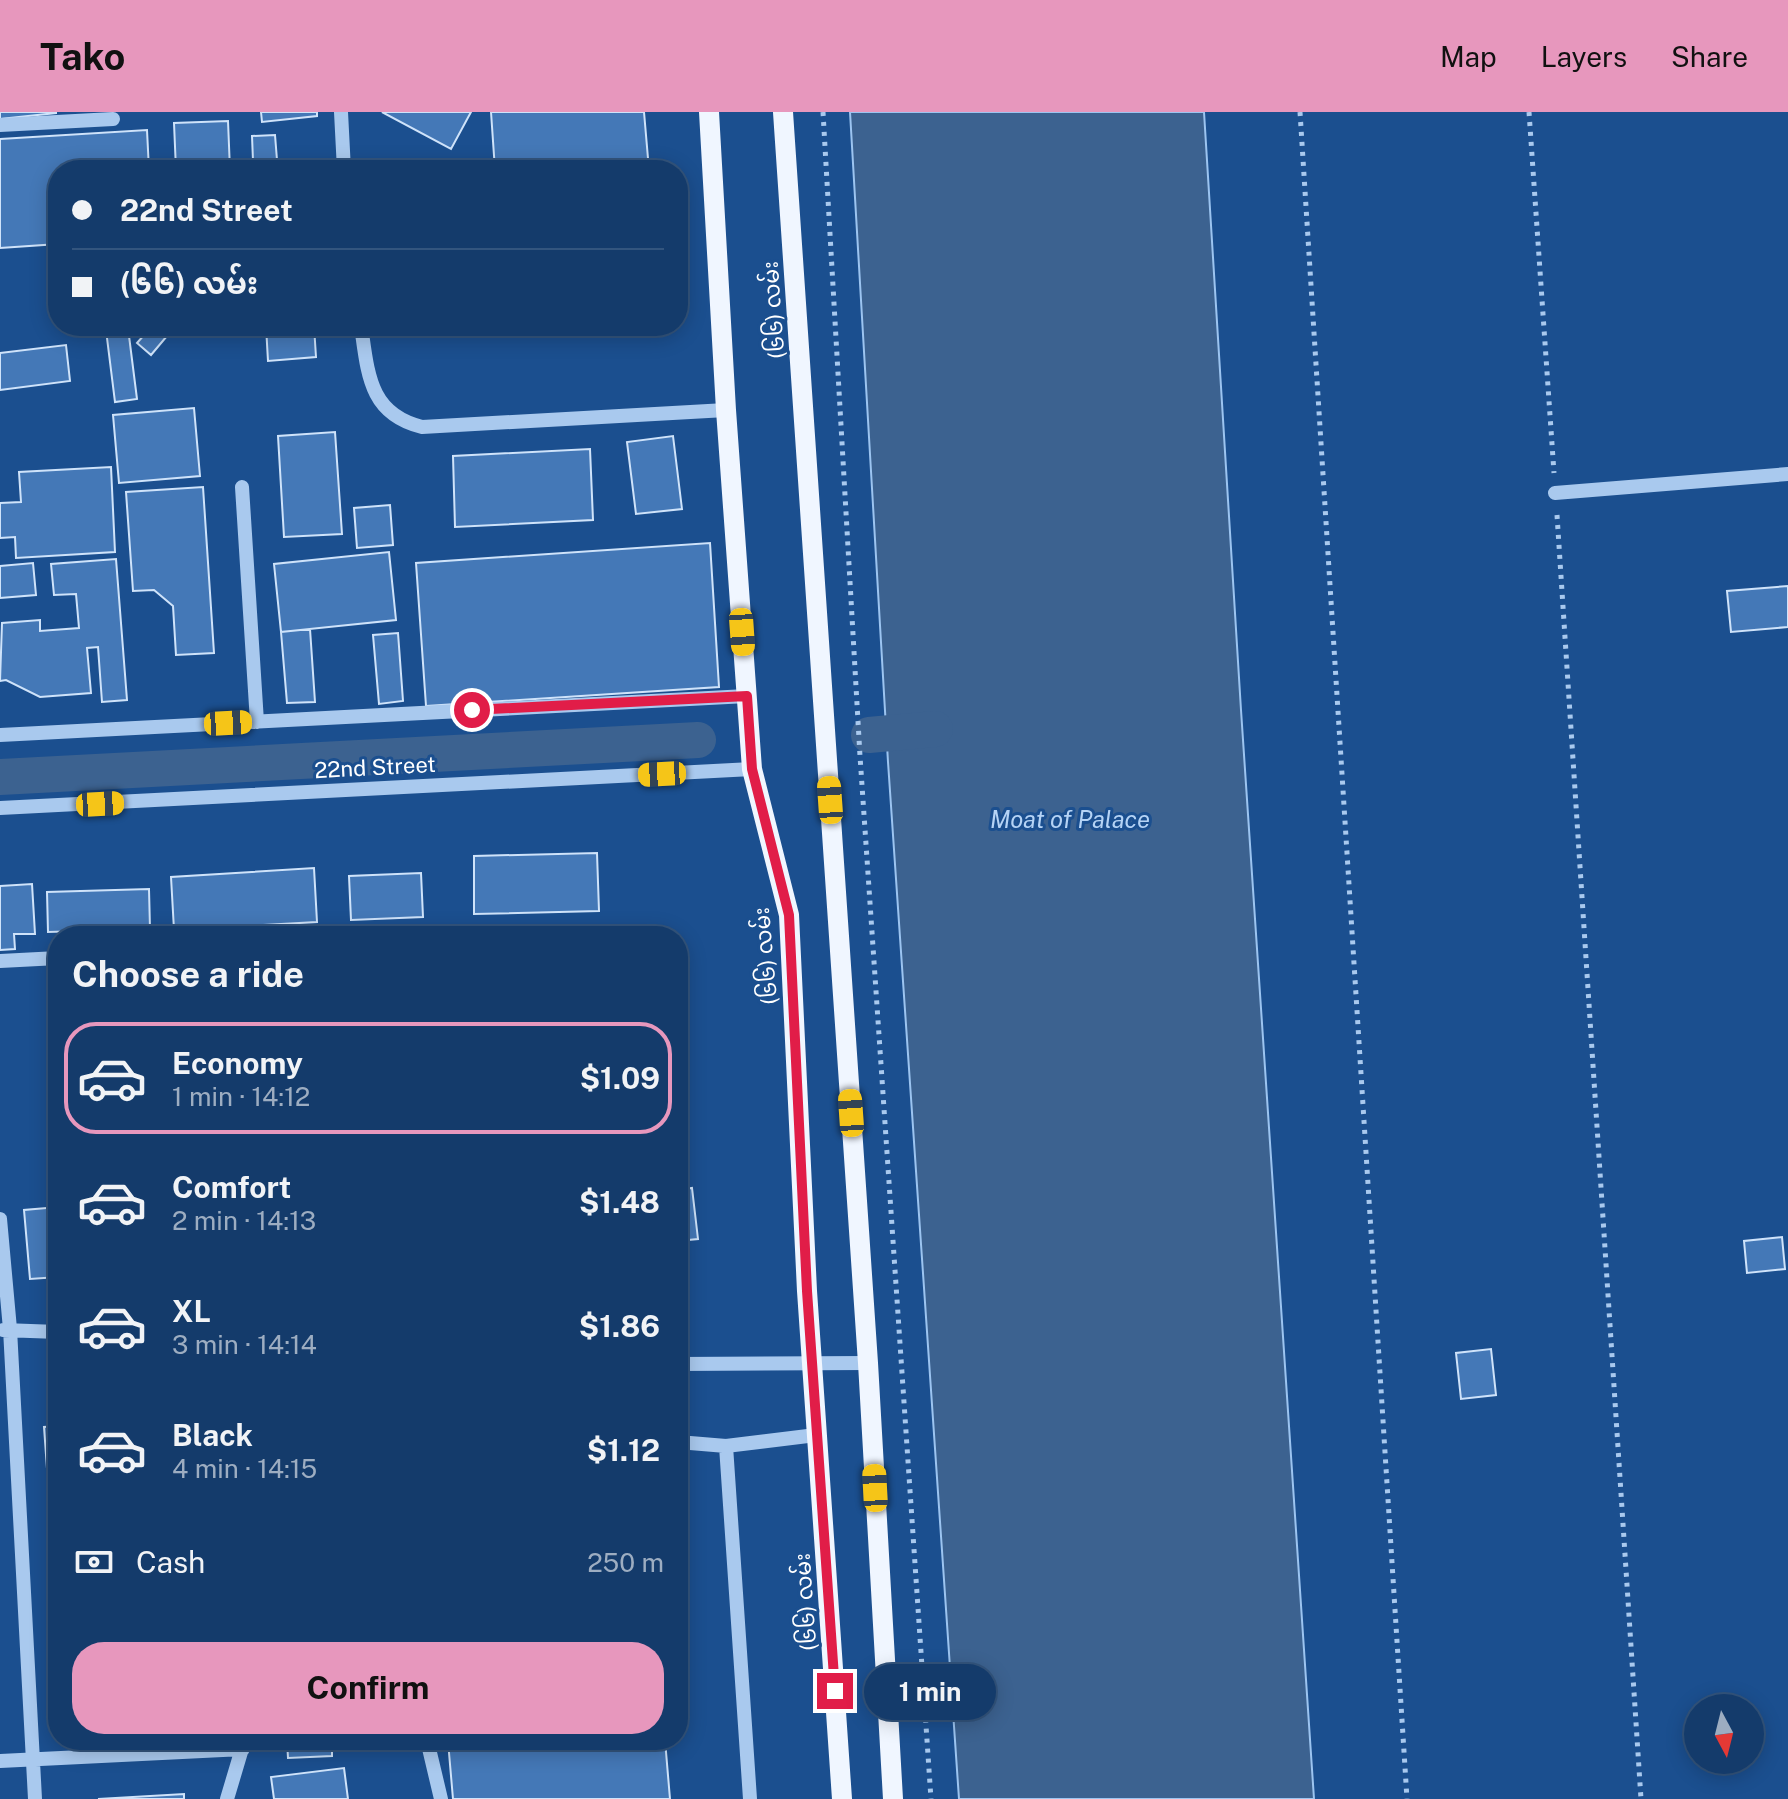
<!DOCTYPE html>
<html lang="en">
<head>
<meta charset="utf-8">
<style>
  :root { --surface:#143b6b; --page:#1d4271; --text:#f1f3f6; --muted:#9dadc1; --line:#33557e; --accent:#e797bd }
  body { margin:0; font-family:"Public Sans","Noto Sans Myanmar",sans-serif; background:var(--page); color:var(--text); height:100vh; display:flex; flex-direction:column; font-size:30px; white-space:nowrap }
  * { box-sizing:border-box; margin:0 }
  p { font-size:26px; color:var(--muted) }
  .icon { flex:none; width:44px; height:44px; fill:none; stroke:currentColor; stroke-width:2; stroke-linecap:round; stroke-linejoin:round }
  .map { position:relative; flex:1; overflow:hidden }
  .side { position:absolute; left:48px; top:814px; width:640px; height:824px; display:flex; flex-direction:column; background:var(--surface); border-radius:32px; box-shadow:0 4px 20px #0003,0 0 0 2px var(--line) }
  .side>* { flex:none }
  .guide { position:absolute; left:48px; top:48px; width:640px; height:176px; border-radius:32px; box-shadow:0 4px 20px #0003,0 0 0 2px var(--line); display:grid; align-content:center; height:176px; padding:0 24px; background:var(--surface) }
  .needle { width:52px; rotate:173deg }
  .controls { position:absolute; left:1684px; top:1582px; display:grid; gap:16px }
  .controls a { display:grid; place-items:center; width:80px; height:80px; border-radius:50%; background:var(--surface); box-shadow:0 4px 20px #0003,0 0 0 2px var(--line); font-size:40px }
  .end { position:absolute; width:36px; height:36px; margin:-18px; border:10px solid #e11d48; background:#fff; box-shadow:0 0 0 4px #fff }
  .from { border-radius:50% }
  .bubble { position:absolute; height:56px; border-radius:28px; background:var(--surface); box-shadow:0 4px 20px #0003,0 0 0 2px var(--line); font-size:26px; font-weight:700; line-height:56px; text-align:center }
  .car { position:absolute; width:24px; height:48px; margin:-24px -12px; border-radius:10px; box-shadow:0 0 6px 2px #0007; background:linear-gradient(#f5c518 24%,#345 0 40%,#f5c518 0 76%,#345 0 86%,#f5c518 0) }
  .guide b { display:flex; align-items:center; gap:28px; height:76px; font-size:30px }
  .guide b+b { border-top:2px solid var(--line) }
  .guide i { width:20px; height:20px; background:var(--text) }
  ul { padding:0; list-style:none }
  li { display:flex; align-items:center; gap:24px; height:112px; margin:0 16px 12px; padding:0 8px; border:4px solid transparent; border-radius:32px }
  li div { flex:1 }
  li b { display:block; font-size:30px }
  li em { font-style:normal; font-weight:700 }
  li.active { border-color:var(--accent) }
  li>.icon { width:72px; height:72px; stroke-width:1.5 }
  h2 { padding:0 24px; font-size:36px; line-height:96px }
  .pay { display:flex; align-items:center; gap:20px; height:88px; padding:0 24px; font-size:30px }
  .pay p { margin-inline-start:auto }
  .button { display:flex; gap:16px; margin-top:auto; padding:16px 24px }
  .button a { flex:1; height:92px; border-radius:32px; background:var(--accent); color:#111; font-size:32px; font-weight:700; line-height:92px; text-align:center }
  header { display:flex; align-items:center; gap:48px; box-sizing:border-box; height:112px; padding:0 40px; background:var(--accent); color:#111 }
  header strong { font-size:38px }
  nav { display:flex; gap:44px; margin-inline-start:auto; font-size:28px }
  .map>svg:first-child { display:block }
  .water { fill:#3c6290; stroke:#9cc4f0; stroke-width:2 }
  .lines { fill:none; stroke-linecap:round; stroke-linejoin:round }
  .canal { stroke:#3c6290; stroke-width:36 }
  .building { fill:#4478b7; stroke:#cfe3fa; stroke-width:2 }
  .path { stroke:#a9c9ee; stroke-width:5; stroke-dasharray:4 6; stroke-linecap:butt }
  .minor { stroke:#a9c9ee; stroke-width:14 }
  .major { stroke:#f0f6ff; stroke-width:20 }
  .route { stroke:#e11d48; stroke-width:10 }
  .labels { text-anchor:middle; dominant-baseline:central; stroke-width:6; stroke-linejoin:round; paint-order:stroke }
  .street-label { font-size:22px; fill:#fff; stroke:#1b4f8f }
  .water-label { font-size:24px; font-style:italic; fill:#b5d3f5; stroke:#1b4f8f }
</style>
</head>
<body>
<header>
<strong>Tako</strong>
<nav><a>Map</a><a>Layers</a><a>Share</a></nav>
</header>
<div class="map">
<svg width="1788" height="1687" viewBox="0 0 1788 1687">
  <rect width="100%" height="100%" fill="#1b4f8f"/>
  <path class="water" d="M850,0H1204L1241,598L1314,1687H959L888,650Z"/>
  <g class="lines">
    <path class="canal" d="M869,623L935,617
      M0,665L698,628"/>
  </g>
  <path class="building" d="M0,0H56V1L0,7Z
    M261,0H317V4L262,10Z
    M382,0H471L451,37Z
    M491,0H644L649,58H495Z
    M228,9L230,58H176L174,11Z
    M147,18L149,58H58V132L0,136V27Z
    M275,23L277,48L253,49L252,24Z
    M152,214H203V215L172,218L151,243L137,231Z
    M266,214H314L316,245L268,249Z
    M128,216L137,287L115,290L106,218Z
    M66,233L70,269L0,278V241Z
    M194,296L200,364L119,371L113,303Z
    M335,320L342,422L284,425L278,324Z
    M673,324L682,397L636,402L627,330Z
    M590,337L593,408L455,415L453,344Z
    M111,355L115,440L16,446L15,425L0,426V391L21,390L19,360Z
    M203,375L214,541L176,543L173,494L154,478L133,479L126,380Z
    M390,393L393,433L357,436L354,396Z
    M710,431L719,575L426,594L416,451Z
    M389,440L396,508L281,520L274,452Z
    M116,447L127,588L102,590L98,535L87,536L91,581L40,585L6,568L0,569L2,511L40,508V519L79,516L76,482L54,483L51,452Z
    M33,451L36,483L0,486V454Z
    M1788,474V515L1731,520L1727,479Z
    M310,517L315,590L287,591L281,520Z
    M398,521L403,589L379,592L373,523Z
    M597,741L599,799L474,802V744Z
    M314,756L317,810L174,818L171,765Z
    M421,761L423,805L351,808L349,764Z
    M32,772L35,822H14L15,837L0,838V774Z
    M149,777L150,817L48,820L47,780Z
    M692,1076L698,1127L678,1129V1078Z
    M58,1095V1165L30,1167L24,1098Z
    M1782,1125L1785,1157L1747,1161L1744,1129Z
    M1491,1237L1496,1283L1461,1287L1456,1241Z
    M58,1314V1482H56L44,1315Z
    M287,1628H332V1644L288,1646Z
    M665,1628L670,1687H453L448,1629Z
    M344,1656L348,1687H274L271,1665Z
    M184,1682V1687H98Z"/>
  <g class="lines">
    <path class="path" d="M823,0L860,644L931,1687
      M1300,0L1407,1687
      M1529,0L1554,361
      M1557,403L1641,1687"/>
    <path class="minor" d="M341,0L344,58
      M0,13L113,7
      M361,214C368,262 369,302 422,315L726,298
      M242,375L257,610
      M1555,381L1788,362
      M0,623L747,584
      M0,696L752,657
      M0,849L58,846
      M0,1107L10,1217L35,1687
      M3,1218L58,1220
      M678,1252L868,1251
      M678,1330L726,1334L816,1323
      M726,1334L750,1687
      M427,1628L441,1687
      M0,1649L243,1637
      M227,1687L244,1630"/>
    <path class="major" d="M709,0L726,298L752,657L789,803L807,1179L842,1687
      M783,0L868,1251L893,1687"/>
  </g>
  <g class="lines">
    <path class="route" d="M472,598L747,584L752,657L789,803L807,1179L835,1579"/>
  </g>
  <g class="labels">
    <g class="street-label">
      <text transform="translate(773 198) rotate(-94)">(၆၆) လမ်း</text>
      <text transform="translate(375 655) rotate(-3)">22nd Street</text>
      <text transform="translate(765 844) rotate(-95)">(၆၆) လမ်း</text>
      <text transform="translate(805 1490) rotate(-94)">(၆၆) လမ်း</text>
    </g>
    <g class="water-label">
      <text x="1070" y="707">Moat of Palace</text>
    </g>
  </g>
</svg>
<div class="controls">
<a><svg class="needle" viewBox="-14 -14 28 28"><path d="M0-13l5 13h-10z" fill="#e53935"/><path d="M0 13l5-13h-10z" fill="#9dadc1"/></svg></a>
</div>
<i class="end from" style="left:472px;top:598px"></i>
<i class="end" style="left:835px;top:1579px"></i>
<div class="bubble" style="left:864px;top:1552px;width:132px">1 min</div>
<i class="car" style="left:742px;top:520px;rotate:176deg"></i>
<i class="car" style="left:228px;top:611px;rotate:87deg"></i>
<i class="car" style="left:662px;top:662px;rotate:267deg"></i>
<i class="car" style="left:830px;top:688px;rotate:356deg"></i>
<i class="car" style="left:100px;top:692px;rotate:87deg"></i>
<i class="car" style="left:851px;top:1001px;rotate:356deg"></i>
<i class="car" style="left:875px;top:1376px;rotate:357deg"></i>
<div class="guide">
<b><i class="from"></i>22nd Street</b>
<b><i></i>(၆၆) လမ်း</b>
</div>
<section class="side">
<h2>Choose a ride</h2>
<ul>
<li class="active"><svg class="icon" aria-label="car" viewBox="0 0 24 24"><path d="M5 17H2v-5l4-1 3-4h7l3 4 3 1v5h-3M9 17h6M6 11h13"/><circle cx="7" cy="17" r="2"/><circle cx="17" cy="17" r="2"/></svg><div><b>Economy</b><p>1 min · 14:12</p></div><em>$1.09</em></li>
<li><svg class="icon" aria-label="car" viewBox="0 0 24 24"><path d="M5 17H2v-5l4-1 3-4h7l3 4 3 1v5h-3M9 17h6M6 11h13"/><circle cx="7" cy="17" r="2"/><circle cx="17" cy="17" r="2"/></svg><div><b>Comfort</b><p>2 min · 14:13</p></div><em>$1.48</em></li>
<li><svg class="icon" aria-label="car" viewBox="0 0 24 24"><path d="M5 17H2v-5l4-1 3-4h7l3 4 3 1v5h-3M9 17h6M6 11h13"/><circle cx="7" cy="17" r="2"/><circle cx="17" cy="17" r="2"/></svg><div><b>XL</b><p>3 min · 14:14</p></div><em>$1.86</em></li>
<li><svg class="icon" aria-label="car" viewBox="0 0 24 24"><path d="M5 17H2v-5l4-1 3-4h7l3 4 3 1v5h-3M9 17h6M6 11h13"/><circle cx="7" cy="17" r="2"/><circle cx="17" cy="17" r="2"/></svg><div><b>Black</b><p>4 min · 14:15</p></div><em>$1.12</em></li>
</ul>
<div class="pay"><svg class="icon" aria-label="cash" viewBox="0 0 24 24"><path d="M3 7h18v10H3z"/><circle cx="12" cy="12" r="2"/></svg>Cash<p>250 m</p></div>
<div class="button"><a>Confirm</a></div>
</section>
</div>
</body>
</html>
